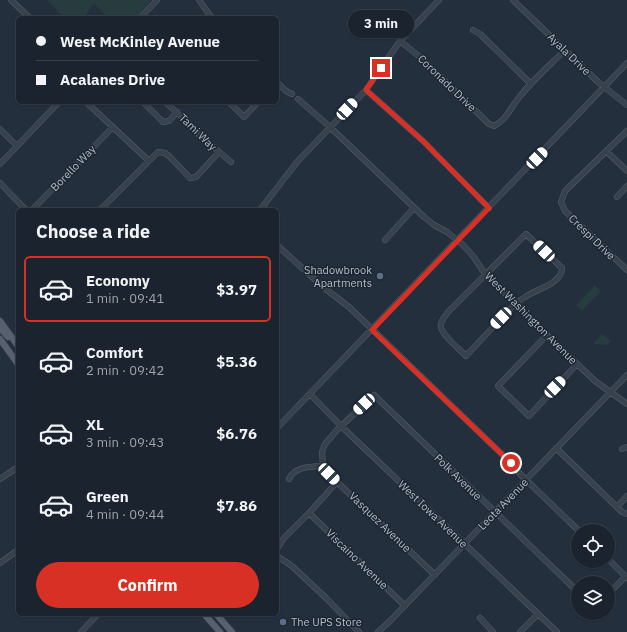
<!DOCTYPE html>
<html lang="en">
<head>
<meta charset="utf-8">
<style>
  :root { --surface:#1b232e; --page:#242b36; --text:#f1f3f6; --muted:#a0a4aa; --line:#39404a; --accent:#d93025 }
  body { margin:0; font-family:"IBM Plex Sans",sans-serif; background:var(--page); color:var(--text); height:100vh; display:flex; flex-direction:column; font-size:15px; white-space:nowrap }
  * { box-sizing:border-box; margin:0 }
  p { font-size:13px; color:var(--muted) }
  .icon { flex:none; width:22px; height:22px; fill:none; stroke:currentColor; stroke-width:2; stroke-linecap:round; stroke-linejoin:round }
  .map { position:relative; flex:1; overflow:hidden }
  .sheet { position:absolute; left:16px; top:208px; width:263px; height:408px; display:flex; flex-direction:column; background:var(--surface); border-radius:6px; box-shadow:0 1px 3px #0004,0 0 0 1px var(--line) }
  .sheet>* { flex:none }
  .top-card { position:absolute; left:16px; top:16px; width:263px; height:88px; border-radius:6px; box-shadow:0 1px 3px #0004,0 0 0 1px var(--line); display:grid; align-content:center; height:88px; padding:0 20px; background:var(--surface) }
  .buttons { position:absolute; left:571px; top:524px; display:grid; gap:8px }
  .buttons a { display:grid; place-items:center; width:44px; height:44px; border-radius:50%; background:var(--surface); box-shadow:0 1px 3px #0004,0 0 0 1px var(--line); font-size:20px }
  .end { position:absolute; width:18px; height:18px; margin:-9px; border:5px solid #d93025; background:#fff; box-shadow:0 0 0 2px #fff }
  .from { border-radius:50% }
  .bubble { position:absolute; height:28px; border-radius:14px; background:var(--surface); box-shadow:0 1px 3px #0004,0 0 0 1px var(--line); font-size:13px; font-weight:800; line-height:28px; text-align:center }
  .car { position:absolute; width:12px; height:24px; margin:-12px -6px; border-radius:5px; box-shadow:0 0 3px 1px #0007; background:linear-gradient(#fff 24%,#345 0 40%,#fff 0 76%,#345 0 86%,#fff 0) }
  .top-card b { display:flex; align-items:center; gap:14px; height:38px; font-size:15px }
  .top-card b+b { border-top:1px solid var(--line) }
  .top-card i { width:10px; height:10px; background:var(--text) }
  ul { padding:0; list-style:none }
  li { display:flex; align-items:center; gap:12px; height:66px; margin:0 8px 6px; padding:0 12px; border:2px solid transparent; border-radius:6px }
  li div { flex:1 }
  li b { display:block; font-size:15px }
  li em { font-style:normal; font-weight:800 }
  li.on { border-color:var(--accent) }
  li>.icon { width:36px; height:36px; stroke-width:1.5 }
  h2 { padding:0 20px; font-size:18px; line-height:48px }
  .button { display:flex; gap:8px; margin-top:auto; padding:8px 20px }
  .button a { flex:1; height:46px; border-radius:24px; background:var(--accent); color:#fff; font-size:16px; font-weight:800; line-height:46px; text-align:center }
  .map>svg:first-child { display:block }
  .green { fill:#263c3f }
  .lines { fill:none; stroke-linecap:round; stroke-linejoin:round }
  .minor-casing { stroke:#565f6c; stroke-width:6 }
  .major-casing { stroke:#414a57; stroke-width:7 }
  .minor { stroke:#38414e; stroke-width:5 }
  .major { stroke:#56606e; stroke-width:6 }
  .route { stroke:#d93025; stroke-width:5 }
  .service-dot { fill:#5c6f8a; stroke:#1d2633; stroke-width:1.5 }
  .labels { text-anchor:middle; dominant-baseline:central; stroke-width:3; stroke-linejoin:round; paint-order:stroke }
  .street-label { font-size:11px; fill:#b4bcc9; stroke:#1d2633 }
  .poi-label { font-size:11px; fill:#b4bcc9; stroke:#1d2633; text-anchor:end }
</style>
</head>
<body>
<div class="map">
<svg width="627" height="632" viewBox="0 0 627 632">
  <rect width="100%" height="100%" fill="#242f3e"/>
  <path class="green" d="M47,0H151L136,18H109L94,4L89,9L85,18H64Z
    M595,285L601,291L582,311L576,305Z
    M602,334L611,341L607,345L593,344Z"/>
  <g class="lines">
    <defs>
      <path id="minor" d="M11,0L30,18
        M199,0L212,18
        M513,0L598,82L627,105
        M140,18L157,0
        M473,30L480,34L531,84
        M400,41L420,57L489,124L494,126C507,120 511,106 521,95C534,79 550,65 565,50
        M277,82L286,91L292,94
        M366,90L423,141L489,208
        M298,99L330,127L424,217L434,225L447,232L462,244L473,256L485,274L547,335L595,381L627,404
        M86,102L148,160
        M143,102L163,122L169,121L177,112
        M165,102L189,123L197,133L231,162
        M229,102L244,117L258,102
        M0,129L17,146
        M627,131L565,191L561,202L565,211L627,270
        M606,151L627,171
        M0,164L59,102
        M0,183L26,210
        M617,197L627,186
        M32,210L113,127
        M100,210L158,152L165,153L169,156L190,178L196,177L219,152
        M260,210L297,162L366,90L400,41L439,0
        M526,234L562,268C562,284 536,289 525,297C516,302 509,310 502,318C490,330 478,343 466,356C460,349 438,333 441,323C442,320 445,316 448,312Z
        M385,240L414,208
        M277,245L323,287L349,307L511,463L521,475L579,531
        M547,335L498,386L529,416L577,364
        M310,394L341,426L557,632
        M277,428L627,63
        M556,448L622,512L627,514
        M622,449L627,447
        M0,479L18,467
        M289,479C295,466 310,467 323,466
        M617,507L627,496
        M309,513L405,606
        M277,549L284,538L309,513L337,482
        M277,556L292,566L327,599L359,632
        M608,559L627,578
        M0,563L18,550
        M435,575L337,482L323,466L322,452L325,444L337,430L374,395L578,592
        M608,594L626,576
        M480,618L493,632
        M81,632L98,614
        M378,632L389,622L627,375
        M520,632L538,614"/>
      <path id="major" d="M0,321L18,346
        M0,328L8,337
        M0,339L18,364
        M204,614L220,632
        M216,614L232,632"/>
    </defs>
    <use href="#minor" class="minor-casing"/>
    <use href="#major" class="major-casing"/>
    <use href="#minor" class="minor"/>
    <use href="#major" class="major"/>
  </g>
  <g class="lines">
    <path class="route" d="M381,68L366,90L423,141L489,208L372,330L511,463"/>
  </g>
  <g class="service-dot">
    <circle cx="380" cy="276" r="4"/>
    <circle cx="283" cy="622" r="4"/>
  </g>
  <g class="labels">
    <g class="street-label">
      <text transform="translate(569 54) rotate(44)">Ayala Drive</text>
      <text transform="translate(447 83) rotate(44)">Coronado Drive</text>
      <text transform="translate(198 132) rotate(44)">Tami Way</text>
      <text transform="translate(73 168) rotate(-46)">Borello Way</text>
      <text transform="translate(592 237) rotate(44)">Crespi Drive</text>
      <text transform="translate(531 318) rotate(45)">West Washington Avenue</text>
      <text transform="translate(458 477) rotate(44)">Polk Avenue</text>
      <text transform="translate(503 504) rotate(-46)">Leota Avenue</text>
      <text transform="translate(433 514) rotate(44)">West Iowa Avenue</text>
      <text transform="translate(380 522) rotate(44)">Vasquez Avenue</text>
      <text transform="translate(357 559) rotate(44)">Viscaino Avenue</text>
    </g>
    <g class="poi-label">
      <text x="372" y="270">Shadowbrook<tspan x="372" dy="13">Apartments</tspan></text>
      <text x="291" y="622" text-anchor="start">The UPS Store</text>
    </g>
  </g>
</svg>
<div class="buttons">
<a><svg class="icon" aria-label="locate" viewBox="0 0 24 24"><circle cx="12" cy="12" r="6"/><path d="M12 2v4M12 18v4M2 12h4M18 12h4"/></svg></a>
<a><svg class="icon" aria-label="layers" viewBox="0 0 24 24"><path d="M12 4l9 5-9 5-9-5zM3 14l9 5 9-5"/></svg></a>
</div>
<i class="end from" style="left:511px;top:463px"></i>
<i class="end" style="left:381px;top:68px"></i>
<div class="bubble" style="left:348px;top:10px;width:66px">3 min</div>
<i class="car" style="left:347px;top:109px;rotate:43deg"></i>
<i class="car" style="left:537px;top:158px;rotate:44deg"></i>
<i class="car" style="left:544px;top:251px;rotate:314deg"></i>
<i class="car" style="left:501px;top:318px;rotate:224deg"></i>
<i class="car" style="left:555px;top:387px;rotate:44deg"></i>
<i class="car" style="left:364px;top:404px;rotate:227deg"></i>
<i class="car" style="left:329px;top:474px;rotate:135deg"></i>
<div class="top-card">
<b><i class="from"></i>West McKinley Avenue</b>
<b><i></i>Acalanes Drive</b>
</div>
<section class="sheet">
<h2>Choose a ride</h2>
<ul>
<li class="on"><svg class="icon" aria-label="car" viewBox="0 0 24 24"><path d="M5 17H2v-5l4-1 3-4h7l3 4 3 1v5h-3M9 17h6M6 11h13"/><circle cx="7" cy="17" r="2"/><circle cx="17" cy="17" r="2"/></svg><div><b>Economy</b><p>1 min · 09:41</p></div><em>$3.97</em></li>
<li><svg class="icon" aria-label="car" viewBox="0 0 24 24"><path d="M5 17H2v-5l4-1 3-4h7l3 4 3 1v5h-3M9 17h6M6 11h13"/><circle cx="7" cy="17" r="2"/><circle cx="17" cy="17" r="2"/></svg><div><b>Comfort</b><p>2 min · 09:42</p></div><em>$5.36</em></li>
<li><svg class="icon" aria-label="car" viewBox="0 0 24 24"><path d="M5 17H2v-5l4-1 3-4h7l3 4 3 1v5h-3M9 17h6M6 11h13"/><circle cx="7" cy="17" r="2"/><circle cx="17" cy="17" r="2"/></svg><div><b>XL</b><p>3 min · 09:43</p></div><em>$6.76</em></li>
<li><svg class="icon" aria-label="car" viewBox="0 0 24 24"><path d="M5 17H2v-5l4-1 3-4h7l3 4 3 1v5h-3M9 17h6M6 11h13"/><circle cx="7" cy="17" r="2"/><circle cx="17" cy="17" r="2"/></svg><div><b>Green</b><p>4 min · 09:44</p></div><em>$7.86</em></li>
</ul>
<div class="button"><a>Confirm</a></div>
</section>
</div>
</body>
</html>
